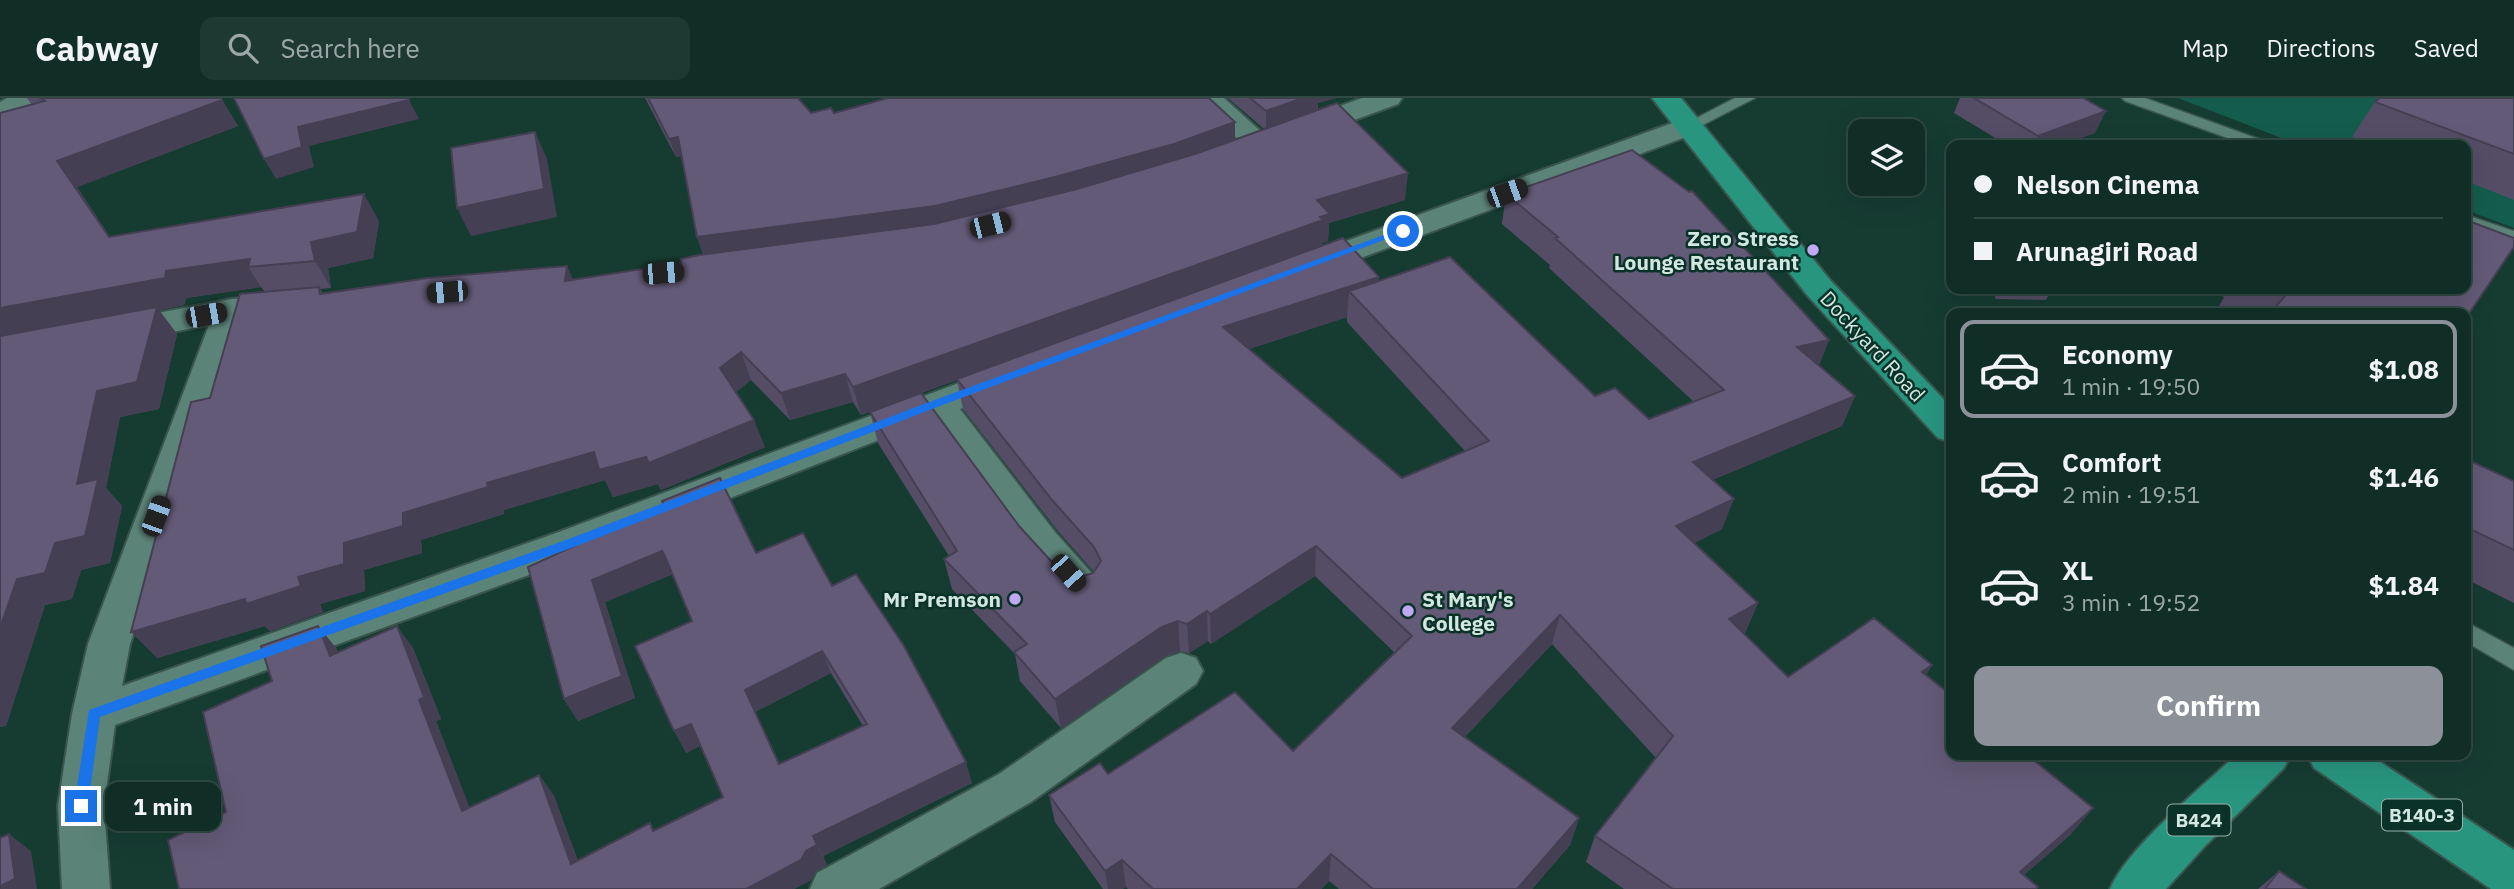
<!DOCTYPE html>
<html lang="en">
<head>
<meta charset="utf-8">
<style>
  :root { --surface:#102d26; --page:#1e3932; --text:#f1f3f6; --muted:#9ca8a7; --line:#304943; --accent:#8c9099 }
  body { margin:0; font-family:"IBM Plex Sans",sans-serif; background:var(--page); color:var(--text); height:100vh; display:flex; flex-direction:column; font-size:26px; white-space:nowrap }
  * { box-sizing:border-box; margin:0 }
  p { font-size:23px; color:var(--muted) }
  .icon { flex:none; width:38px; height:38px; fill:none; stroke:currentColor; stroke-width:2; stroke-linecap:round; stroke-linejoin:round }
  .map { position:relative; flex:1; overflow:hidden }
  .side { position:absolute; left:1946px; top:210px; width:525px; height:452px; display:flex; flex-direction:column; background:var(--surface); border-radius:14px; box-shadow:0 7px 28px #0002,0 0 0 2px var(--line) }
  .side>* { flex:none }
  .banner { position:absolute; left:1946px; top:42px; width:525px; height:154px; border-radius:14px; box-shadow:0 7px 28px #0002,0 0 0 2px var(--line); display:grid; align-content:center; height:154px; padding:0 28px; background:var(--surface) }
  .fabs { position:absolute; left:1848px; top:21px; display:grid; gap:14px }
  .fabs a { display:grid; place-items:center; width:77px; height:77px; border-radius:14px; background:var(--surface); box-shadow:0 7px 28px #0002,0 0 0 2px var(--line); font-size:35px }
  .end { position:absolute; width:32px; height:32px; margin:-16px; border:9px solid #1a73e8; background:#fff; box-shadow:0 0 0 4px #fff }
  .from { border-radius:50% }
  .bubble { position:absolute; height:49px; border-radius:14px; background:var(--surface); box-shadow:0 7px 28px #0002,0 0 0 2px var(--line); font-size:23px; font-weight:700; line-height:49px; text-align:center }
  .car { position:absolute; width:21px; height:42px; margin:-21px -10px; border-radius:9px; box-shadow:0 0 5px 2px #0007; background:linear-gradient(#222 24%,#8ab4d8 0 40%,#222 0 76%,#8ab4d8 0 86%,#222 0) }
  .banner b { display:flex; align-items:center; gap:24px; height:66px; font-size:26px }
  .banner b+b { border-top:2px solid var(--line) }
  .banner i { width:18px; height:18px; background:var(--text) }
  ul { padding:12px 0 0; list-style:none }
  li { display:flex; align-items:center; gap:21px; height:98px; margin:0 14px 10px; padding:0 14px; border:4px solid transparent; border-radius:14px }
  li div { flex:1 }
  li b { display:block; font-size:26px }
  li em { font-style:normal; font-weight:700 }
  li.on { border-color:var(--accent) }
  li>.icon { width:63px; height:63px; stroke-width:1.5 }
  .button { display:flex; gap:14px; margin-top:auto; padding:14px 28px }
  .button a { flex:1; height:80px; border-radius:14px; background:var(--accent); color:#fff; font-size:28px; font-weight:700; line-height:80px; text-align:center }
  header { display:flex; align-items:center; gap:42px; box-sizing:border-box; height:98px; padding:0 35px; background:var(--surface); border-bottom:2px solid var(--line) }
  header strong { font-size:33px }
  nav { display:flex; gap:38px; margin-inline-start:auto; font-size:24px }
  .search { width:490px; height:63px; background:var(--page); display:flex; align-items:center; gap:18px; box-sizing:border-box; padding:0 24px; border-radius:14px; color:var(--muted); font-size:26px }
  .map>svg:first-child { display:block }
  .green { fill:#145d4c }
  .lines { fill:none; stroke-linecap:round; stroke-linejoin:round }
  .service-casing { stroke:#3a554e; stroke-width:3 }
  .minor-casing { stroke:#3a554e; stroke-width:4 }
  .primary-casing { stroke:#3a554e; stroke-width:4 }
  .service { fill:#5c8377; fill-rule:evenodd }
  .minor { fill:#5c8377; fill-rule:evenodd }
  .primary { fill:#28957f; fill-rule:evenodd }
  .wall { fill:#554d66; fill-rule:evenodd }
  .shaded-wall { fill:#453f53 }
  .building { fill:#635a77; stroke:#453f53; stroke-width:2; fill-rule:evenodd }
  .route { fill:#1a73e8 }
  .poi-dot { fill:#c0a8f3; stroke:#0a3229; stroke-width:2.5 }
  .labels { text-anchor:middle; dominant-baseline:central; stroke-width:5; stroke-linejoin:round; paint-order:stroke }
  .shield { fill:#0a3229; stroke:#96b1a9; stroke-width:2 }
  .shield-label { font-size:19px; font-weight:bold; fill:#d2e7e0 }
  .poi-label { font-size:21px; font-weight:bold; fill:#d2e7e0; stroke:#0a3229; text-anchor:end }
  .street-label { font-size:21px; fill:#d2e7e0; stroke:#0a3229 }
</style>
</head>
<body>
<header>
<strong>Cabway</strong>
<div class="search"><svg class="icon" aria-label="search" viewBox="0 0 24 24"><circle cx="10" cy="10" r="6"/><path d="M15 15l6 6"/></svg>Search here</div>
<nav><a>Map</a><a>Directions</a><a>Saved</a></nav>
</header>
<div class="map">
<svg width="2514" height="791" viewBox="0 0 2514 791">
  <rect width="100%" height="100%" fill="#163c32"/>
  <path class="green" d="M2178,0H2514V130L2466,112V47H2300Z"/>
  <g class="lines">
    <defs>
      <path id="service" d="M1735,0H1755L1695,31L1689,33L1681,28Z
        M2122,0H2145L2267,44L2269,47H2247L2125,3Z
        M2466,117L2514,133V144L2466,128Z
        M2466,524L2514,550V572L2466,544Z"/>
      <path id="minor" d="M7,0H43L39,6L0,24V4Z
        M1193,0H1224L1276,47L1271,53L1261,56L1251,53Z
        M1362,0H1402L1398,6L1308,39L1298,42L1288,39L1284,33L1288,27Z
        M1689,19L1699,22L1703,28L1699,34L1315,177L1303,180L1291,177L1287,170L1291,163Z
        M288,197L300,200L305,208L300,216L245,222L130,546L122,588L556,435L1010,266L1023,270L1028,278L1023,286L960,311L1055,434L1096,480L1103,491L1096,502L1082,507L1068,502L1027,456L930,322L584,457L115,627L104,708L110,791H62L58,708L72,616L88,546L209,227L115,245L103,242L98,234L103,226L115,223L232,201Z
        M1181,555L1196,560L1203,573L1196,586L1031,704L879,791H810L817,775L999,676L1166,560Z"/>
      <path id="primary" d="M1652,0H1681L1831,183L1951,309V344L1938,340L1807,197Z
        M2237,656H2291L2284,670L2205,748L2166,791H2110C2128,749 2202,689 2237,656Z
        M2307,656H2368L2514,752V791H2491L2314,670Z"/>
    </defs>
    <use href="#service" class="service-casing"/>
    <use href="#minor" class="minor-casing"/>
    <use href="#primary" class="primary-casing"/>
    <use href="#service" class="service"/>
    <use href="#minor" class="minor"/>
    <use href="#primary" class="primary"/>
  </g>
  <path class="wall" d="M27,0H221L238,28L77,89L110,139L379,123L373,160L328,170L331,190L320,191L323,196L573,182L681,165L703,156L697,139L681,58L676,59L645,0H798L811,15L1235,24V42L1264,31L1228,0H1336L1318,5V12L1405,102L1329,125L1328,143L1322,145V148L1379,183L1595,298L1649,321L1693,303L1549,170L1550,167L1502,126L1506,96L1829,242L1819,267L1855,298L1842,328L1712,382L1722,431L1694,445L1758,505L1745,535L1743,536L1788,579L1932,567L1926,577L2093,710L2070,737L2024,777L2036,791H1624L1586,764L1595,738L1656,660L1552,546L1465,639L1579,720L1570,747L1532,791H1339L1329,783L1321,791H1128L1126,789L1122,791H1103L1055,724L1049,697L1108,676L1293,653L1395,555L1315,478L1211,546L1208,543L1189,555L1180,553L1165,558L1061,630L1020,583L1015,556L952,491L944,461L949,458L878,345L870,314L1019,428L1061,474L1077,480L1093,475L1094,474L1057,432L963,311L957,282L861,317L853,304L790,322L751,282L736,294L765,349L661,392L658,386L613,399L605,382L504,412V416L421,442L422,455L364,472L365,493L320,506L323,514L270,533L265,528L157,560L210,300L265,194L261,189L186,200L184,207L159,212L177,236L159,311L120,319L106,390L122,408L110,465L81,472L72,501L45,507L6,628L0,629V15L32,7ZM1347,219V224L1465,353L1402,380L1249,251Z
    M1960,0H2083L2095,35L2061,47H2007L1954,15Z
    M2514,0V102L2466,83V47H2374L2352,39L2375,4Z
    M1991,191H2052L2046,202L1996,201Z
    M2205,191H2386L2400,196L2404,191H2466V215H2235L2219,208L2224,199Z
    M2466,361L2514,383V505L2466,481Z
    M664,407L756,455L832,488L972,685L823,758L827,767L816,773L811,782L794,791H179L226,714L272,583L318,528L336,550L338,554L413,550L441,621L436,623L469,709L539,677L554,698L578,763L650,725L654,732L723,699L700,648L686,655L692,523L673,476L605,504L635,600L578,623L564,601L528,469ZM831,575L863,628L779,666L755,614Z
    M2279,773L2306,791H2258Z"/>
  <path class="shaded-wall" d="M1303,0H1336L1318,5L1317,13L1266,32V13Z
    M222,2L238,28L77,89L128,166L109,139L57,63Z
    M409,2L419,21L309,48L314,69L276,81L264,61L298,29Z
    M2106,13L2095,35L2061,47H2034L2038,38Z
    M1235,24V43L1175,65L939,127L704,159L697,139Z
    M535,34L547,61L557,119L471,138L457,110Z
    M678,39L684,58L676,59L669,41Z
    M1408,75L1405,102L1329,125L1328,143L1322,145V149L861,317L853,289L1317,102Z
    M364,96L379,123L373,160L328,170L331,190L315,163L311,144Z
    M250,161L248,169L261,189L186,200L184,207L159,212L177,236L159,311L120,319L106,390L122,408L110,465L81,472L72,501L45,507L6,628L0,629V530L17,481L55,445L77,386L0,241V210L166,173Z
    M567,168L579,195L565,183Z
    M1379,179L1376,209L1349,193L1347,219L1224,259L1223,229Z
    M1829,242L1817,272L1797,249Z
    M741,254L751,282L731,298L720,270Z
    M845,276L853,304L790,322L781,295Z
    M1855,298L1842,328L1683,394L1693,364Z
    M754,322L765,349L661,392L658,386L613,399L605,382L504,412V416L421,442L422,455L364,472L365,493L320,506L323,514L270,533L265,528L157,560L131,534L298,479L344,445L403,415L487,385L594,354Z
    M1734,401L1722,431L1666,458L1676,428Z
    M1316,448L1315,478L1211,546L1210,516Z
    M662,453L673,476L605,504L635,600L578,623L564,601L592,482Z
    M1758,505L1745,535L1717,551L1729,521Z
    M1207,513L1208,543L1189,555L1187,526Z
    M1560,517L1552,546L1447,658L1452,630Z
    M1178,523L1180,553L1165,558L1061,630L1055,601L1162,529Z
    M318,528L336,550L348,580L330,558Z
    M397,528L413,550L441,621L436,623L479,734L462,713L419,602Z
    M822,553L831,575L755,614L745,592Z
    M1932,567L1915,596L1922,574Z
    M691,626L702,647L686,655L674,633Z
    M966,664L972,685L823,758L813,738Z
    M539,677L554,698L586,786L571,766Z
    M2093,710L2070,737L2008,791L2020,774Z
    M1579,720L1570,747L1532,791H1517Z
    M9,736L31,753L37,791H0Z
    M817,747L827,767L816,773L811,782L794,791H746Z
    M1331,756L1329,783L1321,791H1297Z
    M1122,762L1126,789L1122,791H1108L1105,773Z"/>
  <path class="building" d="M40,0H221L222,2L57,63L109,139L364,96L357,134L311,144L315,163L248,169L250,161L166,173L165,180L0,210V15L45,3Z
    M234,0H408L409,2L298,29L302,49L264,61Z
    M648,0H798L811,15L831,10L834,15L888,0H1209L1235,24L1174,46L1055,79L935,108L697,139L678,39L669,41Z
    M1250,0H1303L1266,13Z
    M1974,0H2083L2106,13L2038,38Z
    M2380,0H2514V56L2375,4Z
    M1337,5L1408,75L1317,102L1330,116L1320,119L1323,122L853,289L845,276L781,295L741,254L720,270L754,322L649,365L646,359L599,372L594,354L487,385L488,389L403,415V428L344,445V466L298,479L301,488L246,506L245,501L131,534L191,304L210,300L240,196L319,189L320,196L428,180L567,168L565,183L681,165V161L699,157L934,126L1077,91L1198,55Z
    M535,34L544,91L457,110L451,50Z
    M1632,52L1689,94L1692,93L1829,242L1797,249L1855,298L1693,364L1734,401L1676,428L1758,505L1729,521L1788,579L1874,520L1932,567L1922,574L1951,597V656H2026L2093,710L2020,774L2038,789L2035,791H1673L1595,738L1673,638L1560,517L1452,630L1579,720L1517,791H1373L1331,756L1297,791H1153L1122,762L1105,773L1049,697L1100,665L1108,676L1235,594L1293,653L1412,538L1316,448L1210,516L1207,513L1187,526L1178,523L1162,529L1055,601L1014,554L1027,546L944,461L957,453L870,314L921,295L1019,428L1061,474L1077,480L1093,475L1101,463L1094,449L1052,402L957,281L1343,140L1379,179L1223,229L1402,380L1489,343L1349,193L1450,159L1595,298L1615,290L1649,321L1724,292L1555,140L1558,139L1506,96Z
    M2466,122L2514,140V149L2466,220V215H2283L2274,211L2290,192L2286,191H2386L2401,197L2405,191H2466Z
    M157,209L137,284L97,293L77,386L98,381L85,438L55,445L45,475L17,481L0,530V238Z
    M2466,225L2472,228L2466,238Z
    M2466,361L2514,383V452L2466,429Z
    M720,380L756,455L803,435L832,488L856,476L904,548L966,664L813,738L817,747L806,753L801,762L746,791H179L168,742L226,714L203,614L272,583L261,548L318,528L330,558L397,528L424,599L419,602L462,713L539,677L571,766L650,725L653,733L723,699L691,626L674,633L635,548L692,523L664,456L662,453L592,482L622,578L564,601L528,469L664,407L662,403ZM822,553L867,626L779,666L745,592Z
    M9,736L15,781L0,788V740Z
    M2279,773L2306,791H2265Z"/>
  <path class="route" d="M1400,131L1408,133L940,308L574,449L100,619L88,708L81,714L74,708L89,612L566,442L932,303Z"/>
  <g class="poi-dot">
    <circle cx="1813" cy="152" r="7"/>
    <circle cx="1015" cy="501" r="7"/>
    <circle cx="1408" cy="513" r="7"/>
  </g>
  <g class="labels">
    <g class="shield">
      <rect x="2382" y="701.5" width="80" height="31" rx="5"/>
      <rect x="2167.5" y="706.5" width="63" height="31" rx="5"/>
    </g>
    <g class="shield-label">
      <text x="2422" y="717">B140-3</text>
      <text x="2199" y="722">B424</text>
    </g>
    <g class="poi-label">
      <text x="1799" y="140">Zero Stress<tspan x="1799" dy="24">Lounge Restaurant</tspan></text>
      <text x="1001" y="501">Mr Premson</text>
      <text x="1422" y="501" text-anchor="start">St Mary's<tspan x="1422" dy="24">College</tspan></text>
    </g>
    <g class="street-label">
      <text transform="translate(1873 248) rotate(47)">Dockyard Road</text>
    </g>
  </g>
</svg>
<div class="fabs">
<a><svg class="icon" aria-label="layers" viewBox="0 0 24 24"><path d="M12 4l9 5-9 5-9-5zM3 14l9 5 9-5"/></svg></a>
</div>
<i class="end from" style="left:1403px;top:133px"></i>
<i class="end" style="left:81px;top:708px"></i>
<div class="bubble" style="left:105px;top:684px;width:116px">1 min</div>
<i class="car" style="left:1507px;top:95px;rotate:70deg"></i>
<i class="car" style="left:990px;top:127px;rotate:76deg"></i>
<i class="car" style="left:663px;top:175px;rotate:85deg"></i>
<i class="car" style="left:447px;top:194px;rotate:265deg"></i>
<i class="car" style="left:206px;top:217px;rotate:80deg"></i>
<i class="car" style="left:156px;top:418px;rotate:20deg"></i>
<i class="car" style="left:1068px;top:475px;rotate:138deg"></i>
<div class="banner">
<b><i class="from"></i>Nelson Cinema</b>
<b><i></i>Arunagiri Road</b>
</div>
<section class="side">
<ul>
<li class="on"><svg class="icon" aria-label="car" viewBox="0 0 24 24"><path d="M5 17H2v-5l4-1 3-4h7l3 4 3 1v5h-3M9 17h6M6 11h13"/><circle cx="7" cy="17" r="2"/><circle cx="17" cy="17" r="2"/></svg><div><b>Economy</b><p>1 min · 19:50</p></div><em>$1.08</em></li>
<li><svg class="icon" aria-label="car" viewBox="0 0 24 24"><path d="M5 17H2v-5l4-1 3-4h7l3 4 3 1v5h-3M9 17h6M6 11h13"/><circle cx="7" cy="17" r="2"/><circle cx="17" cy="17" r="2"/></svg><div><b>Comfort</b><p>2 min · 19:51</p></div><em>$1.46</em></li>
<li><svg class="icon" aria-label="car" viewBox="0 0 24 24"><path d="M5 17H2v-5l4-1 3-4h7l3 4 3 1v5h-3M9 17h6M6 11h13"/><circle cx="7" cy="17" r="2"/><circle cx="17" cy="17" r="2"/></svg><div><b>XL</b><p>3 min · 19:52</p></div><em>$1.84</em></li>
</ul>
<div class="button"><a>Confirm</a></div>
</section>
</div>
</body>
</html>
